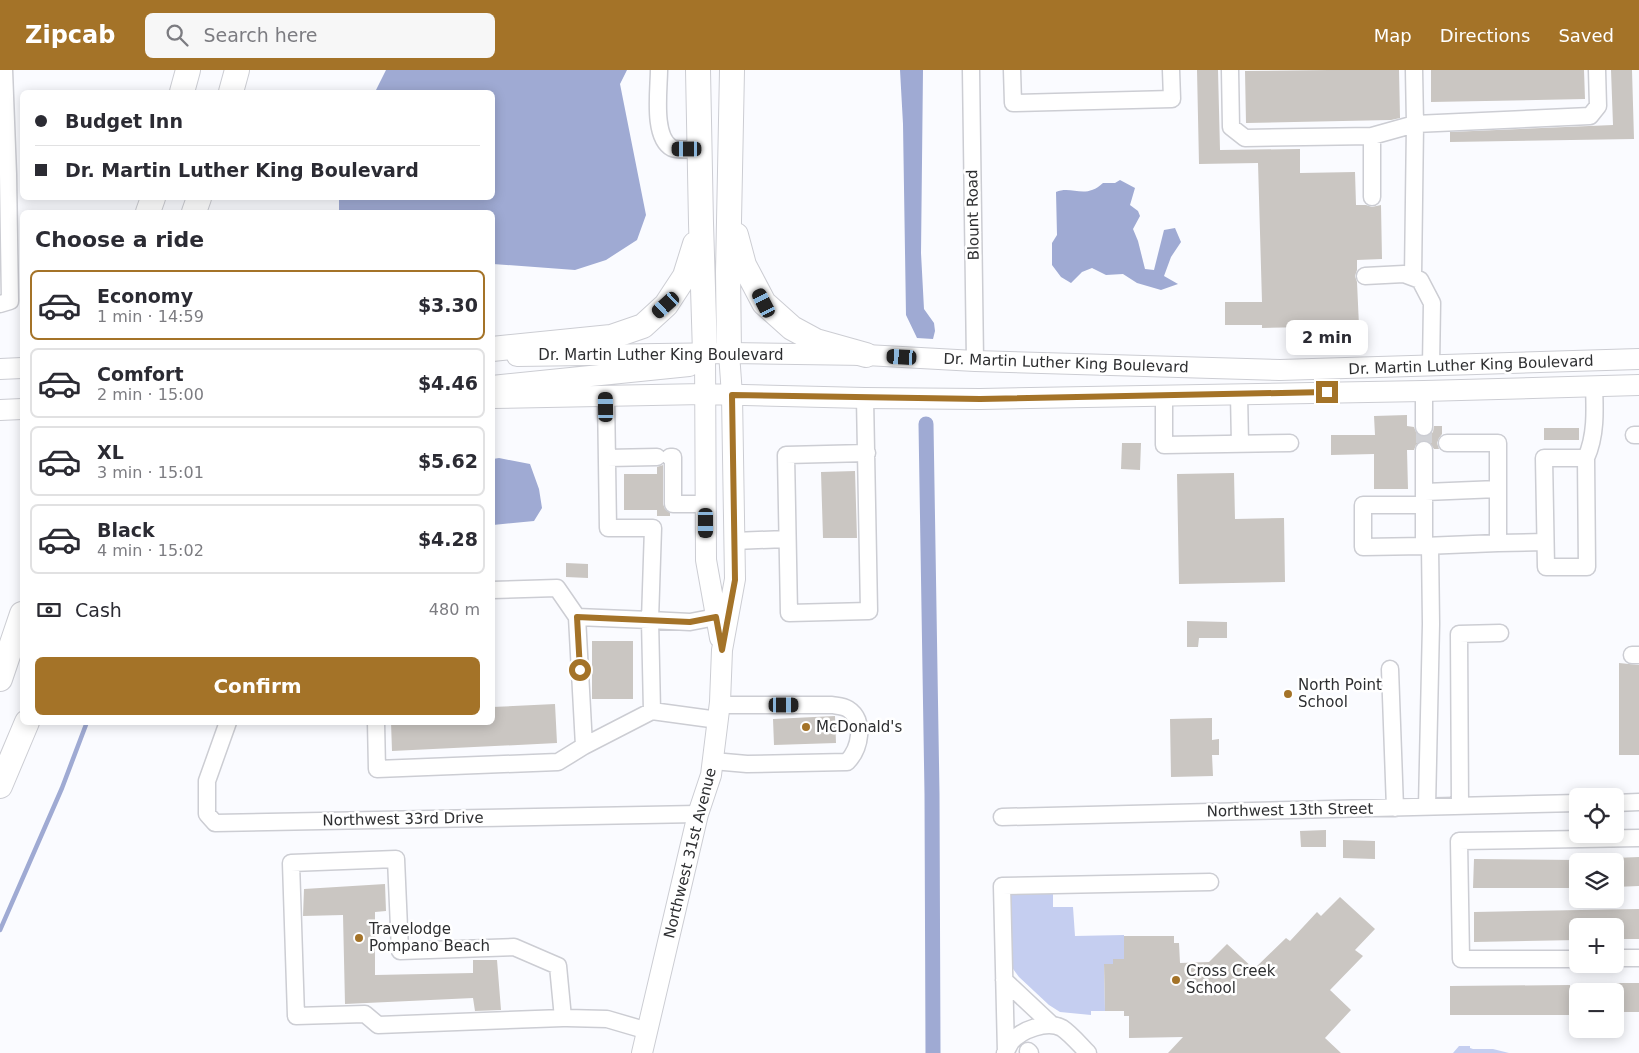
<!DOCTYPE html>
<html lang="en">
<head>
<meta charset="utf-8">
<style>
  :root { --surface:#fff; --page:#f7f7f7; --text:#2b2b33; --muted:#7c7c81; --line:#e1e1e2; --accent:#a47328 }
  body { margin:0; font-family:"DejaVu Sans",sans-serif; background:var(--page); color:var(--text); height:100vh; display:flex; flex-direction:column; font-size:19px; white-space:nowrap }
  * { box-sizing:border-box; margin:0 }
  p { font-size:16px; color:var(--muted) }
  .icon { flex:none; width:28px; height:28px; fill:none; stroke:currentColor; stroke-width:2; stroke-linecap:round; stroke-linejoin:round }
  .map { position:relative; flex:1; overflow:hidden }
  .drawer { position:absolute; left:20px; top:140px; width:475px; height:515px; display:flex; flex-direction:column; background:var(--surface); border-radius:8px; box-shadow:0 2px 12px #0003 }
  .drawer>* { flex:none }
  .hud { position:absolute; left:20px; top:20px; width:475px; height:110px; border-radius:8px; box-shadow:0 2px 12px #0003; display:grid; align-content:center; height:110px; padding:0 15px; background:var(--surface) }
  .controls { position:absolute; left:1569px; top:718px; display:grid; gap:10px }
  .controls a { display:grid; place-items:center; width:55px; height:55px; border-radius:8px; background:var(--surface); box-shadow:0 2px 12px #0003; font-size:25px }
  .end { position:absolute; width:22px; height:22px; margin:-11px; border:6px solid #a47328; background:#fff; box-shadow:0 0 0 2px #fff }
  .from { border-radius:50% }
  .bubble { position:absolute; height:35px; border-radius:8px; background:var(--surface); box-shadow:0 2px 12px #0003; font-size:16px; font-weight:800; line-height:35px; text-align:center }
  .car { position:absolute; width:15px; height:30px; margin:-15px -8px; border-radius:6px; box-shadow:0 0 4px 1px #0007; background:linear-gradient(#222 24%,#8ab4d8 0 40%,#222 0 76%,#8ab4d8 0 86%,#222 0) }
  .hud b { display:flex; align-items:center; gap:18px; height:48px; font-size:19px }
  .hud b+b { border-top:1px solid var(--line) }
  .hud i { width:12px; height:12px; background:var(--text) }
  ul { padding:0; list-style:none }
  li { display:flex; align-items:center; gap:15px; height:70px; margin:0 10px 8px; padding:0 5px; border:2px solid var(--line); border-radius:8px }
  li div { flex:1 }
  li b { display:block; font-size:19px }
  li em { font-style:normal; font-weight:800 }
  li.current { border-color:var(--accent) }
  li>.icon { width:45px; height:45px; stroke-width:1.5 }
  h2 { padding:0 15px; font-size:22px; line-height:60px }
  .pay { display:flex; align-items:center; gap:12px; height:55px; padding:0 15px; font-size:19px }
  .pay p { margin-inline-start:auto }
  .button { display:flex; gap:10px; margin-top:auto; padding:10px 15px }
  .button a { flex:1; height:58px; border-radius:8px; background:var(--accent); color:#fff; font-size:20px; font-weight:800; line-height:58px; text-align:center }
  header { display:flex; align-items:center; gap:30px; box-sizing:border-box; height:70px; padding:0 25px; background:var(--accent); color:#fff }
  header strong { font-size:24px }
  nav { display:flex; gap:28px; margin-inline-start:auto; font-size:18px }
  .search { width:350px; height:45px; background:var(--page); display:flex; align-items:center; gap:12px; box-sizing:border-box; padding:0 18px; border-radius:8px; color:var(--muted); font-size:19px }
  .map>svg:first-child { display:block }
  .green { fill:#c5cef0 }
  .water { fill:#9faad3 }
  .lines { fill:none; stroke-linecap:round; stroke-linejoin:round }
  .stream { stroke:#9faad3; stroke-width:4.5 }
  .canal { stroke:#9faad3; stroke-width:15 }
  .building { fill:#cac6c2 }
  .minor-tunnel { stroke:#d1d2d6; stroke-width:16; stroke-dasharray:16 8; stroke-linecap:butt }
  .minor-casing { stroke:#cccdd3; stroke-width:19 }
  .major-casing { stroke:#cccdd3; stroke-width:22 }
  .highway-casing { stroke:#cccdd3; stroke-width:26 }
  .minor { stroke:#fff; stroke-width:16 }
  .major { stroke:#fff; stroke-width:20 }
  .highway { stroke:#fff; stroke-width:24 }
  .route { stroke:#a47328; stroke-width:6 }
  .poi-dot { fill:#a47328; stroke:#fff; stroke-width:2 }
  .labels { text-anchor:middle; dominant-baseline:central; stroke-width:5; stroke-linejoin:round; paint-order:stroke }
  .street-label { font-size:15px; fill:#2e2f31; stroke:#fff }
  .poi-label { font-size:15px; fill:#2e2f31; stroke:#fff; text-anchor:start }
</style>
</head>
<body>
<header>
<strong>Zipcab</strong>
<div class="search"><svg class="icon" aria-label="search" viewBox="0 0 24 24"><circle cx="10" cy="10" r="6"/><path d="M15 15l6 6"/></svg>Search here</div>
<nav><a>Map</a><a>Directions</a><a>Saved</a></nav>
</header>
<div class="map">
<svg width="1639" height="983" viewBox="0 0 1639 983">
  <rect width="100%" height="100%" fill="#fafbff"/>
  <path class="green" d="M1053,815V837H1073L1075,866L1124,865V889L1113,894H1104L1105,941H1091V945L1060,942L1049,935L1019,907L1011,896L1002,816Z
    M1459,976H1470V978L1473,979H1493L1509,983H1453Z"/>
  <path class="water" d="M386,0H627L620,14L646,145L637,170L606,190L575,200L493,194L492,142H339V128H492V22H375Z
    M900,0H923L921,183L924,239L934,253L935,261L933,269L917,268L906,245L903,54Z
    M1120,110L1135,118L1130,135L1138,141L1140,146L1133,159L1138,171L1145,199L1154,200L1164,160L1175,158L1181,172L1171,187L1164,206L1178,214L1161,220L1137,213L1123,204L1106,205L1092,198L1082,202L1071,213L1061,207L1052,195V173L1057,165L1056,122C1072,115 1085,130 1103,113H1115Z
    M499,388L530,394L539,419L542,438L534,451L493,455V389Z"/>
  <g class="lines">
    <path class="stream" d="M0,860L62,718L87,652"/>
    <path class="canal" d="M926,354L932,724L933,983"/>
  </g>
  <path class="building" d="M1197,0H1218L1220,80L1300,79V103L1355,102L1356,135H1366L1372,137L1381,135L1382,189L1357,190V200L1355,206L1357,212L1359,256L1262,258V255H1225V232H1262L1258,93L1199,94Z
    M1329,0H1399L1400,48L1391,50L1246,53L1245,1Z
    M1431,0H1584L1585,29L1431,32Z
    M1611,0H1632L1634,69L1450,72V62L1613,55Z
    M1407,345V356L1414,357L1416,362L1419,366H1429L1433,362L1434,356H1442V364L1439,368L1437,373L1439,379H1434L1429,372L1424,370L1416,375L1414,380H1407L1408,419H1374V384L1331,385V365H1375L1374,346Z
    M1544,358H1579V370H1544Z
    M1122,373H1141L1140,400L1121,399Z
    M663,395V434L665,439L670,443V446H657V440H624V404H657V397Z
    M855,401L857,468H823L821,402Z
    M1234,403L1235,449L1284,448L1285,512L1179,514L1177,404Z
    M566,493L588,494V508L566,507Z
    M1187,551L1227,552V568H1199L1198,577H1187Z
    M592,571H633V629H592Z
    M1619,593L1639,595V685H1619Z
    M555,634L557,673L392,681L391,652H492V637Z
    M835,646L836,673L774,675L773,649Z
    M1212,648V670L1219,669V685H1212L1213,706L1171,707L1170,649Z
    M1326,760V777H1301L1300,761Z
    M1343,770L1375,771V789L1343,788Z
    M1639,787V816L1615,817V788Z
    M1474,789L1578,790V818H1473Z
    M385,814L386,841L375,842V905L473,903V890H497L501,940L475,941L473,928L345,934L343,845L303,846L304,819Z
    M1340,827L1375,859L1355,880L1363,886L1330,920L1351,940L1325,968L1341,983H1168L1183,967L1129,968V946H1124V941H1105L1104,894H1113V889H1124V866H1174V873H1179L1180,893L1209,892L1227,874L1254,899L1286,868L1290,871L1317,842L1321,846Z
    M1639,839V869H1615V856H1578V870L1474,872V842Z
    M1615,913H1639V942H1615Z
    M1570,915V945H1450V916Z"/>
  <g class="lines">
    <path class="minor-tunnel" d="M1424,357V380"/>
    <defs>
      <path id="minor" d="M659,0C659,20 652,67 672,78C679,81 692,79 699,79
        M971,0L975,291
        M1012,0L1013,33L1172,29L1171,0
        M1230,0L1231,57L1245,68L1372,66L1415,54L1590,46L1598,36L1597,0
        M1372,66V127
        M1365,206L1404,204L1420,210L1432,233L1431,296
        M1413,207L1415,54L1414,0
        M0,234L10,231L8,104L4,0
        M1424,321V357
        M1239,324L1240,374
        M606,326L608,458H653L650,550L690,552L716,547
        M1164,326V375L1290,373
        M865,328L869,541L789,543L786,385L867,383
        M1634,365H1639
        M670,387H673V434H706
        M607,388L657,387
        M1586,388H1544L1546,497H1587L1586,388C1596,366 1595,341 1594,316
        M1425,422L1498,419
        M1424,435H1363V477L1424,476L1498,473V373H1447
        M734,471L787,469
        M1498,473L1545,472
        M1424,476V380
        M577,547L650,550L652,641L718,650
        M1632,585H1639
        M1390,599L1395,738
        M228,652L207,711V744L215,753L698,744
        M376,652L377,699L558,692L584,676L577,547L557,518L492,520
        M584,676L652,641
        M713,691L747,694L847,692C860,679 866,650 848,639C843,636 837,636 832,635H720
        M1615,733L1639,732
        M1460,736L1459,564L1500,563
        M1427,737L1431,554L1430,476
        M1002,747L1578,733
        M1615,888H1639
        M1578,889H1461L1459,771L1639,768
        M1004,910L1052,955
        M563,948L558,896L514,877L400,881L396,789L291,793L296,946L365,944L378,955L563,948H567L607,949L648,961
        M1028,981L1030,983
        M1006,982L1002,816L1210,812
        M1005,983C1007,980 1009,975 1011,972C1021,960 1047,950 1062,958C1071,964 1080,975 1088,983"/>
      <path id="major" d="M705,283L706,490L720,568
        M517,286L729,283L866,285L975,291L1280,300L1639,289
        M0,299L22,298
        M492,316L689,296L696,291
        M492,328L704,324L865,328L980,329L1424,321L1639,315
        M0,340L22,339
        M642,983L698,744L711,705L720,632L722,580L735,509L732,325L729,283"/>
      <path id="highway" d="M698,0L701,153L705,283
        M182,22L188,0
        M231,22L237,0
        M148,142L153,128
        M194,142L199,128
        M736,165L744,195L764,233L792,258L816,271L866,285
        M492,279L611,267L643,256L666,235L685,206L695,174
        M729,283L728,202L732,0
        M0,609L22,544
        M0,716L27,652"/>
    </defs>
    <use href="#minor" class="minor-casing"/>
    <use href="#major" class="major-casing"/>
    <use href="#highway" class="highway-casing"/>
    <use href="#minor" class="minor"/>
    <use href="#major" class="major"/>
    <use href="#highway" class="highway"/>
  </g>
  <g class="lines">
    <path class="route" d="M580,600L577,547L690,552L716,547L722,580L735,510L732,325L980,329L1327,322"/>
  </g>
  <g class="poi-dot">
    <circle cx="1288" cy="624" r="5"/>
    <circle cx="806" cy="657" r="5"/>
    <circle cx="359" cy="868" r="5"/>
    <circle cx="1176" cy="910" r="5"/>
  </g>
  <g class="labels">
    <g class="street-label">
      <text transform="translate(973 145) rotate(-91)">Blount Road</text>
      <text x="661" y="285">Dr. Martin Luther King Boulevard</text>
      <text transform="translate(1066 293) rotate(2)">Dr. Martin Luther King Boulevard</text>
      <text transform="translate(1471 295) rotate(-2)">Dr. Martin Luther King Boulevard</text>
      <text transform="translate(1290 740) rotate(-1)">Northwest 13th Street</text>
      <text transform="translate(403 749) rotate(-1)">Northwest 33rd Drive</text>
      <text transform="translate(690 783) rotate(-76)">Northwest 31st Avenue</text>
    </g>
    <g class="poi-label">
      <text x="1298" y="615">North Point<tspan x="1298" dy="17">School</tspan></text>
      <text x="816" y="657">McDonald's</text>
      <text x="369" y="859">Travelodge<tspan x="369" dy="17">Pompano Beach</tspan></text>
      <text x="1186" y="901">Cross Creek<tspan x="1186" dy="17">School</tspan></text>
    </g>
  </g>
</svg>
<div class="controls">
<a><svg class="icon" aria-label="locate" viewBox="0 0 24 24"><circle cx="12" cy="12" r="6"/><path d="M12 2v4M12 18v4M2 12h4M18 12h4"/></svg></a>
<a><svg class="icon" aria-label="layers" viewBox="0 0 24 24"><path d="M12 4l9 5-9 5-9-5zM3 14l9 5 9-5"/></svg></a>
<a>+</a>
<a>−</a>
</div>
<i class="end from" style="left:580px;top:600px"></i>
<i class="end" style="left:1327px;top:322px"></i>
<div class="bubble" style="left:1286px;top:250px;width:82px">2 min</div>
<i class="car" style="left:687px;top:79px;rotate:270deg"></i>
<i class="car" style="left:764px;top:233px;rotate:333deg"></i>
<i class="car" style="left:666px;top:235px;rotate:228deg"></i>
<i class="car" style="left:902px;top:287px;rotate:273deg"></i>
<i class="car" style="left:606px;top:337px;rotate:359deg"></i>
<i class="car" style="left:706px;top:453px;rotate:180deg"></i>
<i class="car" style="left:784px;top:635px;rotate:90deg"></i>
<div class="hud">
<b><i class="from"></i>Budget Inn</b>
<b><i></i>Dr. Martin Luther King Boulevard</b>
</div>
<section class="drawer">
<h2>Choose a ride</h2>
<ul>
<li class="current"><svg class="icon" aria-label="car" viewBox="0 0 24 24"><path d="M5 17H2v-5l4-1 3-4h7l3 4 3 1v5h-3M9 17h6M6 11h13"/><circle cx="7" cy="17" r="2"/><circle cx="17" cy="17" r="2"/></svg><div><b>Economy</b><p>1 min · 14:59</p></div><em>$3.30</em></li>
<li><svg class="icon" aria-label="car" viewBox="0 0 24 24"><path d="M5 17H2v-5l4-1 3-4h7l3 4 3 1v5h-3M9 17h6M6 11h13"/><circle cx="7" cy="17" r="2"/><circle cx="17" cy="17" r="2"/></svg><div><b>Comfort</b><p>2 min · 15:00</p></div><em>$4.46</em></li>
<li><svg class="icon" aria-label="car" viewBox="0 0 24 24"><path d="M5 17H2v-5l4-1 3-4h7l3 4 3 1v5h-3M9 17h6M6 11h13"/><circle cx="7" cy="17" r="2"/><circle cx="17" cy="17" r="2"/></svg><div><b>XL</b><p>3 min · 15:01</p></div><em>$5.62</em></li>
<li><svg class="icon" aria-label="car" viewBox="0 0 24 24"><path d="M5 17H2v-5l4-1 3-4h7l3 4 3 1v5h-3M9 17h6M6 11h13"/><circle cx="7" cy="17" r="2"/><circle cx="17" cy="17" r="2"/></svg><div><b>Black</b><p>4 min · 15:02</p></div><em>$4.28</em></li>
</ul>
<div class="pay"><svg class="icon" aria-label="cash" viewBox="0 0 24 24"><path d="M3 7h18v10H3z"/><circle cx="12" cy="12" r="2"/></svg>Cash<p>480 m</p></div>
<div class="button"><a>Confirm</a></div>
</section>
</div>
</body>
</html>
